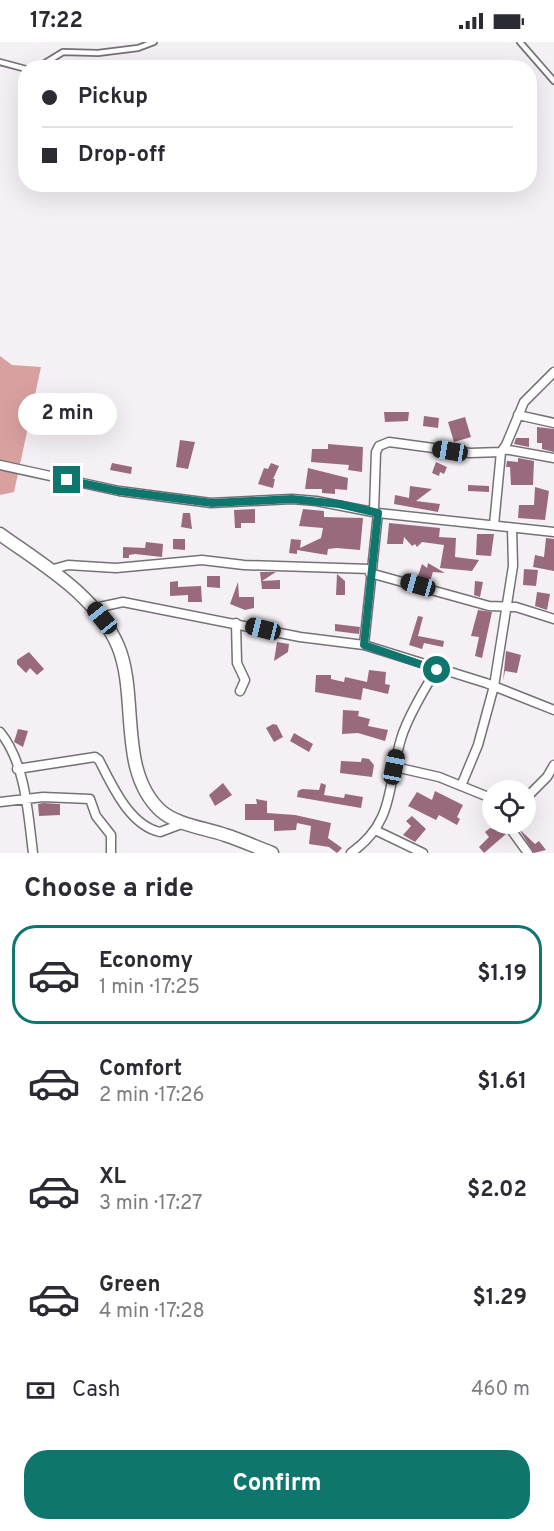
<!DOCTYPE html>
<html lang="en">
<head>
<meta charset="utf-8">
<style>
  :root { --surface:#fff; --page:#f2f2f3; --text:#2b2b33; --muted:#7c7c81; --line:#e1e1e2; --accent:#0f766e }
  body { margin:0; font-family:Overpass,sans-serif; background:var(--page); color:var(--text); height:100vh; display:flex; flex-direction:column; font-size:22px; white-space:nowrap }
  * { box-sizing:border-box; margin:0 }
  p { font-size:20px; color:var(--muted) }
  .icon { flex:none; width:33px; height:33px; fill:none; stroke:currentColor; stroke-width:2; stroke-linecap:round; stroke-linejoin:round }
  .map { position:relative; height:811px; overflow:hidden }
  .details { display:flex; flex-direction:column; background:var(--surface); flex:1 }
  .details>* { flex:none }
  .banner { position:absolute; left:18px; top:18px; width:519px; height:132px; border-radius:24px; box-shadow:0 6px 24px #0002; display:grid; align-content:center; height:132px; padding:0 24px; background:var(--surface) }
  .buttons { position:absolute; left:482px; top:738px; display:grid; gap:12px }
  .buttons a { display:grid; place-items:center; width:54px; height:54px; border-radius:50%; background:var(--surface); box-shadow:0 6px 24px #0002; font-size:30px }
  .end { position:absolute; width:27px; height:27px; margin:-14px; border:8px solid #0f766e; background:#fff; box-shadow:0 0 0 3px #fff }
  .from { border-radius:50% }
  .bubble { position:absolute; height:42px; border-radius:21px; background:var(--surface); box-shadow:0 6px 24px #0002; font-size:20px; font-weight:700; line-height:42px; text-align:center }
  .car { position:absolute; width:18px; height:36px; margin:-18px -9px; border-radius:8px; box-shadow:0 0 4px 2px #0007; background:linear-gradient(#222 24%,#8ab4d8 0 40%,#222 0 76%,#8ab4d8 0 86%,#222 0) }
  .banner b { display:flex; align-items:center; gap:21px; height:57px; font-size:22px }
  .banner b+b { border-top:2px solid var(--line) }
  .banner i { width:15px; height:15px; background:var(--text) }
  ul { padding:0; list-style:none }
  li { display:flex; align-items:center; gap:18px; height:99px; margin:0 12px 9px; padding:0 12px; border:3px solid transparent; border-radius:24px }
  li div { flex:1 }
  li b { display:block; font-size:22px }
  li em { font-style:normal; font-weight:700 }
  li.selected { border-color:var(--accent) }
  li>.icon { width:54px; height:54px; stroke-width:1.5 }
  h2 { padding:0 24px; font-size:27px; line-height:72px }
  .pay { display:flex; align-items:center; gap:15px; height:66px; padding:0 24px; font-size:22px }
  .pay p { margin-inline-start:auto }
  .primary-button { display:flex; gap:12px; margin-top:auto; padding:12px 24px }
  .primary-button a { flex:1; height:69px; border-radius:24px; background:var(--accent); color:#fff; font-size:24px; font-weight:700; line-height:69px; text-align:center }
  .status { display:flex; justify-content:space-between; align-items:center; height:42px; padding:0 30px; background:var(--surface); direction:ltr }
  .status svg { height:16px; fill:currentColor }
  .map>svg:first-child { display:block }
  .forest { fill:#d8a1a0 }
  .building { fill:#996a7e }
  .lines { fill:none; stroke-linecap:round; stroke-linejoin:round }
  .lane-casing { stroke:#757276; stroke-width:8 }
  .street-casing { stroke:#757276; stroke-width:11 }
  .secondary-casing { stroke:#757276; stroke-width:15 }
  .lane { stroke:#fff; stroke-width:4.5 }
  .street { stroke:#fff; stroke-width:8 }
  .secondary { stroke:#fff; stroke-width:12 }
  .route { stroke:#0f766e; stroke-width:8 }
</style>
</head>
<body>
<div class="status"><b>17:22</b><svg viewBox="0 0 49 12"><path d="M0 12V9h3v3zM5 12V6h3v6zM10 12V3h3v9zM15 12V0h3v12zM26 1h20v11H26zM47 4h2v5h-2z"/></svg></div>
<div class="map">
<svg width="554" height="811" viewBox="0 0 554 811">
  <rect width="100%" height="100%" fill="#f5f0f5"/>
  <path class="forest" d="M0,314L12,323L41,325L14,450L0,453Z"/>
  <path class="building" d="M384,370H409L408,379L385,380Z
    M424,374L439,376L438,386L423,384Z
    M465,375L471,395L454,400L448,380Z
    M537,385L554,387V410L542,407V401H537Z
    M516,396H529V405L514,402Z
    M180,398L195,400L188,427L176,425Z
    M328,402L363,405L362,430L348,428L349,423L311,420L312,407H328Z
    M518,416L534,419L533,443H511L510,425H506L507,419L518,420Z
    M436,420L447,425L444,432L440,430L439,434L432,431Z
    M112,421L132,425L131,432L110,428Z
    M271,421L279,424L273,437H275L273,446L258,442L264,426L268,427Z
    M308,426L348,436L347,448L335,447V452L322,451V447H305Z
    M468,443L489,444V450L468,449Z
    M410,444L432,447L416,459L440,462L438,470L394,462L395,453L409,456Z
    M535,445L549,449L545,478L518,476L519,463H534Z
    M255,467V481H241V486H235L234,468Z
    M303,467L324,469V475L363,476L360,508L337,506L328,507L327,513L297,508V512L289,511L291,497L301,498L300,506L321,496L323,486L299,484Z
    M183,471H190L192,487L181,485Z
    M389,481L440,486L439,495L456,496L455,515L479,518L472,529L440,526L444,503L422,500L417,505L415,502L412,504L404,495L403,502H387Z
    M477,492H494L491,514L476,513Z
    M546,496L554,497V529L533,525L535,513L544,515Z
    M173,497H185V508L173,507Z
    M146,500L163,502L162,515L135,512L129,513V516H123V505L145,506Z
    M428,521L445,531L433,530L430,539L418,534L422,522L427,526Z
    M524,527L538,528L536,544L523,543Z
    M260,530H276L262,539L280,538V547H262Z
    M337,532L345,539V553H336Z
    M207,534H220V546L207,545Z
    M178,539V545L201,544L202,560H188V553L170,554V540Z
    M475,539L483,540L480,555L474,553Z
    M238,540L239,555H254V566L245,568L230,562Z
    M537,550L550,552L547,568L535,564Z
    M478,568L492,570L482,616L475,614L479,595L471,594Z
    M418,574L423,575L418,594L444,599L443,605L424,601L422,607L409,603Z
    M335,582L360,585L359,592L335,589Z
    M277,600L289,602L288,610L274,619Z
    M506,609L521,613L517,631L505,629L503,639Z
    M29,610L44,627L37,633L30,626L26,631L17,622V618Z
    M369,628L386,630L385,642L390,643L388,652L363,646L361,658L315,650L316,633H331V637L344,640L345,635L367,640Z
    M343,668L359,669L358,674L370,677L368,684L388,688L385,699L358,691L342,692Z
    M273,682L277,683L283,695L274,700L266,686Z
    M18,687L28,689L23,705L14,700Z
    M294,691L313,702L309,710L290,699Z
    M362,716L369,717L374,723L372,735L340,731L341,719L361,720Z
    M223,741L232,753L215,764L209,753Z
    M321,741L326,743L324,753L344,756L345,752L363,755L361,766L297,755L298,749L302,747L319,748Z
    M435,749L463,763L457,775L460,777L457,783L439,773L436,778L408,764L417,750L432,758Z
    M256,757L267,759V771L295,773L331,781L328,796L342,806L337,811L329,805L309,802L311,784L297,781L296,788L274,789V778H245V762H257Z
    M43,761L60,762V773L39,774L38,762Z
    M412,774L426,787L415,800L403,793L411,784L406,779Z
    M500,784L506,792L484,811L479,805L489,795L485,790L490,786L496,788Z
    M519,787L535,802L539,799L546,808L534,811Z"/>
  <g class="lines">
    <defs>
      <path id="lane" d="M520,0L554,39
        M0,20L26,27
        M37,26L63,10L98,11L138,6L154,0"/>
      <path id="street" d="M518,373L554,381
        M504,407L554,416
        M0,423L119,449L211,461L292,457L316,459L378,471L554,490
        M374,469L376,410L379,404L389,400L470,411L501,410L506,403L524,360L554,330
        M494,483L501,410
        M50,528L68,523L116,526L202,518L244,523L370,527
        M370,531L489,564L516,565L554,577
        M95,566L123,560L300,595L364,603L486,641L554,668
        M236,581L237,621L245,638L240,649
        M364,603L378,471
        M0,690C26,722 28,772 33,811
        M395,725L439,735L486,754L492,760
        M17,727L95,715L99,718C112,743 129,783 160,790L184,781
        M461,744L478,703L494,644L513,524L512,486
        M525,757L547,735L554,723
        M0,760L43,755L90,757L96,774L111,793V811
        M507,782L528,811
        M375,788L423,811
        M351,811C396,779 387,743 401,697C406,679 426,643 437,628"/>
      <path id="secondary" d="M0,492C43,523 96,553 118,604C139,654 117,729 161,769C177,783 205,786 225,793C241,798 256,805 272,811"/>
    </defs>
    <use href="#lane" class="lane-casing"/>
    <use href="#street" class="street-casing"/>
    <use href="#secondary" class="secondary-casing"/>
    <use href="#lane" class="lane"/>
    <use href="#street" class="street"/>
    <use href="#secondary" class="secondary"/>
  </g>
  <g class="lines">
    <path class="route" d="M67,438L119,449L212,461L292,457L339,462L378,471L364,603L437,628"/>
  </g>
</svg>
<div class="buttons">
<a><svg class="icon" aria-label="locate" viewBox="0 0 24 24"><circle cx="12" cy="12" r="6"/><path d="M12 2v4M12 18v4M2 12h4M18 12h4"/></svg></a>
</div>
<i class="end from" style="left:437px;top:628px"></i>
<i class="end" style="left:67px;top:438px"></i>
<div class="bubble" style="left:18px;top:351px;width:99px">2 min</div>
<i class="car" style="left:450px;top:409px;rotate:279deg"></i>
<i class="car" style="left:418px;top:543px;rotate:286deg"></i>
<i class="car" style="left:102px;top:576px;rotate:321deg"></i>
<i class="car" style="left:263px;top:587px;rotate:284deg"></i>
<i class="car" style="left:394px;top:725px;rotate:11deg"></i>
<div class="banner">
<b><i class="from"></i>Pickup</b>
<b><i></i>Drop-off</b>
</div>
</div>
<section class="details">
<h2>Choose a ride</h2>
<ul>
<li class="selected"><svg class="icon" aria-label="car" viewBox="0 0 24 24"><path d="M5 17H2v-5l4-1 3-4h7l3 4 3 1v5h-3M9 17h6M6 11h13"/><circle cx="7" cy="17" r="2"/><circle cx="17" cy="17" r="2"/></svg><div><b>Economy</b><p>1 min · 17:25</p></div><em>$1.19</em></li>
<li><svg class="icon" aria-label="car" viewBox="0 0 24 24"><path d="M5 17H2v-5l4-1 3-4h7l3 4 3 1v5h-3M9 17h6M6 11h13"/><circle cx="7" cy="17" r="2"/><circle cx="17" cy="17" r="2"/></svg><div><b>Comfort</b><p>2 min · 17:26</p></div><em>$1.61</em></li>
<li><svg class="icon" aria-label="car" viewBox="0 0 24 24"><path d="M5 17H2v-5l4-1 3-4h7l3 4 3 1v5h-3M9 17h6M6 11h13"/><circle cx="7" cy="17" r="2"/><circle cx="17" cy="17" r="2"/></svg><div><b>XL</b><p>3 min · 17:27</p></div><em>$2.02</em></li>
<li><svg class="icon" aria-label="car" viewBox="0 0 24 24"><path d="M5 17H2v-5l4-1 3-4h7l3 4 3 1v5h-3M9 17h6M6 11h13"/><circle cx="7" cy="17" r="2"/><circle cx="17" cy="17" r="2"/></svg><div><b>Green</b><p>4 min · 17:28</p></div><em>$1.29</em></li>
</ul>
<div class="pay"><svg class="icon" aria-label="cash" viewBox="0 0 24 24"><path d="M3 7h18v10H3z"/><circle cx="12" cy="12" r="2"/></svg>Cash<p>460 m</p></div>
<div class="primary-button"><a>Confirm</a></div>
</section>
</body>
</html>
